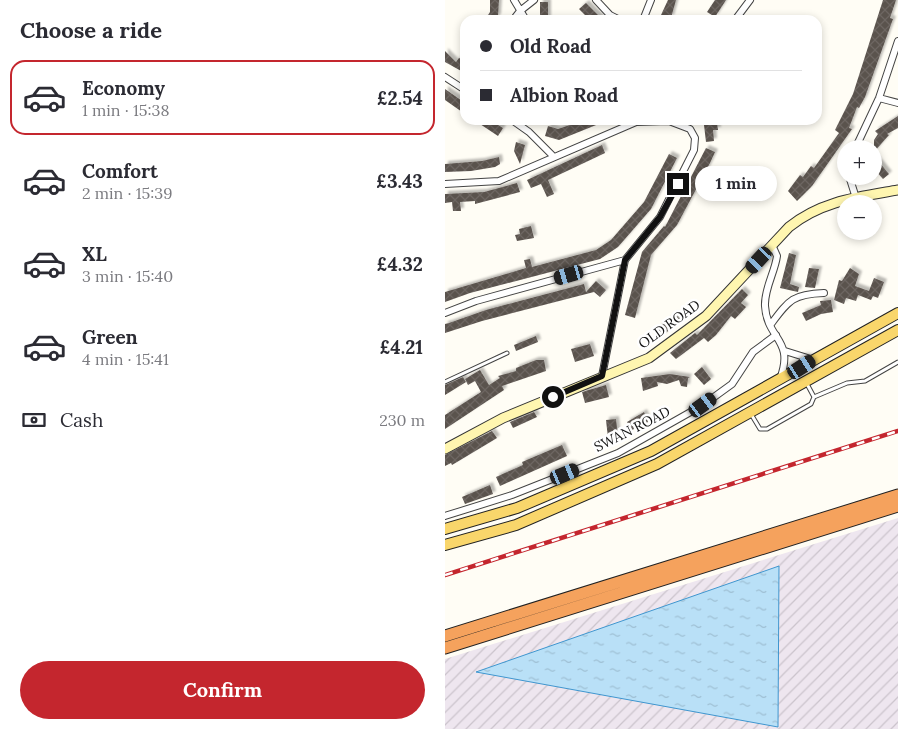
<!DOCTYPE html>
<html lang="en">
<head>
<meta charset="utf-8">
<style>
  :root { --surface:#fff; --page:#f7f7f7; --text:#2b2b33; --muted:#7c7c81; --line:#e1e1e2; --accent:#c4262e }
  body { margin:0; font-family:Lora,serif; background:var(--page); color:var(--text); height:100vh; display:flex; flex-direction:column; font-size:19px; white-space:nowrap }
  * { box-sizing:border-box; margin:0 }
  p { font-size:16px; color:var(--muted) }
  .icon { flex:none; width:28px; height:28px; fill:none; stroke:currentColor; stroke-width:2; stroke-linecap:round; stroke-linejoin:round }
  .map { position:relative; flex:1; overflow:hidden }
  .details { display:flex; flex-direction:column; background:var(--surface); width:445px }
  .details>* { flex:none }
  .top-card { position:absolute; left:15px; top:15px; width:362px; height:110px; border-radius:15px; box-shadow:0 2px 8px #0003; display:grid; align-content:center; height:110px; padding:0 20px; background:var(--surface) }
  .controls { position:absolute; left:392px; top:140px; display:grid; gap:10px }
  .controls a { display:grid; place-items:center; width:45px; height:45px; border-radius:50%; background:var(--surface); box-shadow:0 2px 8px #0003; font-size:25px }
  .end { position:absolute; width:22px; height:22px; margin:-11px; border:6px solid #111; background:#fff; box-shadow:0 0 0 2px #fff }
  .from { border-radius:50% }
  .bubble { position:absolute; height:35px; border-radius:18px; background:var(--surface); box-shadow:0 2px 8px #0003; font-size:16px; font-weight:700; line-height:35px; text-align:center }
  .car { position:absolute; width:15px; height:30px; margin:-15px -8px; border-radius:6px; box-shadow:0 0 4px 1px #0007; background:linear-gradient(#222 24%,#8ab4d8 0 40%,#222 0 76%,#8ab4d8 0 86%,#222 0) }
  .top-card b { display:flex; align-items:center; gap:18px; height:48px; font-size:19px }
  .top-card b+b { border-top:1px solid var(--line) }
  .top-card i { width:12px; height:12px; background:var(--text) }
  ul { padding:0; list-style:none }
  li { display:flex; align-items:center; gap:15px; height:75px; margin:0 10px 8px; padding:0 10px; border:2px solid transparent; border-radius:15px }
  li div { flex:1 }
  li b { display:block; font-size:19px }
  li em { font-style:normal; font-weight:700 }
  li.on { border-color:var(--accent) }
  li>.icon { width:45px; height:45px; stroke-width:1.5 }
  h2 { padding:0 20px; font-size:22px; line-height:60px }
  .pay { display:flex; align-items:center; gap:12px; height:55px; padding:0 20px; font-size:19px }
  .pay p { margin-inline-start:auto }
  .action { display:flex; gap:10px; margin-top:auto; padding:10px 20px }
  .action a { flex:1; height:58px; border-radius:30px; background:var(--accent); color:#fff; font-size:20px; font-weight:700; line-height:58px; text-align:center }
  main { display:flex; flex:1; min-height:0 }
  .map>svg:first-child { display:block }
  .industrial { fill:url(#industrial-furrows) }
  .water { fill:url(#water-ripples); stroke:#3f96cf }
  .building { fill:url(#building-cross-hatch); filter:url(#shadow) }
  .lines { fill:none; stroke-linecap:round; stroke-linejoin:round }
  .lane-casing { stroke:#444; stroke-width:5 }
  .street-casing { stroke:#444; stroke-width:8 }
  .secondary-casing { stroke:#333; stroke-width:11 }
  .primary-casing { stroke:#222; stroke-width:12 }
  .highway-casing { stroke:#222; stroke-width:13 }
  .lane { stroke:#fff; stroke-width:3 }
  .street { stroke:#fff; stroke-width:6 }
  .secondary { stroke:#fff6b0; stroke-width:9 }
  .primary { stroke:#f9d66b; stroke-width:10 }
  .highway { stroke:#f5a25d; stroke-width:11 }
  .rail-casing { stroke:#c4262e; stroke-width:4.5 }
  .rail { stroke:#fff; stroke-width:2.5; stroke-dasharray:8; stroke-linecap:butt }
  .route { stroke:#111; stroke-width:6 }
  .labels { text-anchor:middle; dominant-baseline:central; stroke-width:5; stroke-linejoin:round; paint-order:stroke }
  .street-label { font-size:14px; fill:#111; stroke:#fff }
</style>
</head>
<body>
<main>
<section class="details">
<h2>Choose a ride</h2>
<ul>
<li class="on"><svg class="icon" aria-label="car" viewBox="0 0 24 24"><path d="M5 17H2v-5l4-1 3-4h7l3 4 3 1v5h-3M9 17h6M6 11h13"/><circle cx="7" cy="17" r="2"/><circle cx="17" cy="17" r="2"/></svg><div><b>Economy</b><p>1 min · 15:38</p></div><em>£2.54</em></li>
<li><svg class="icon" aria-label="car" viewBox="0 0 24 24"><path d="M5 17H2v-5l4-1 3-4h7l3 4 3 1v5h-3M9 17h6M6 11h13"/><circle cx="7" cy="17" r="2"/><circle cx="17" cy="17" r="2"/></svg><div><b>Comfort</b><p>2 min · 15:39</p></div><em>£3.43</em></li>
<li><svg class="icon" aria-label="car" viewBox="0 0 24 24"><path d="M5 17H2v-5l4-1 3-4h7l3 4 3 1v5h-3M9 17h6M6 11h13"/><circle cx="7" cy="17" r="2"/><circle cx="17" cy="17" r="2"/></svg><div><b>XL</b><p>3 min · 15:40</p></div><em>£4.32</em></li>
<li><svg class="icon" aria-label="car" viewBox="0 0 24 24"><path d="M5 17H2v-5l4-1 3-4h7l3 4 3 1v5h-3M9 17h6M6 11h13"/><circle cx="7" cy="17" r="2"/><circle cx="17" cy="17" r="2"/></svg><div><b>Green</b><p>4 min · 15:41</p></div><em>£4.21</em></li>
</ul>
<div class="pay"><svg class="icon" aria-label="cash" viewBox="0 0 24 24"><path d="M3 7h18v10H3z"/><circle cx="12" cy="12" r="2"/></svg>Cash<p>230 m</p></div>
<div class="action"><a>Confirm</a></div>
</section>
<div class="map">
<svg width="453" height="729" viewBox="0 0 453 729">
  <defs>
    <pattern id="industrial-furrows" width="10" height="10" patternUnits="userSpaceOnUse" patternTransform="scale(1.25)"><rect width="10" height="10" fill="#eee6ef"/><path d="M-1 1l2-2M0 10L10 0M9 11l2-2" fill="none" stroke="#cbc4cc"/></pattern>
    <pattern id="water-ripples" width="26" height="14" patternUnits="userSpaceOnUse" patternTransform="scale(1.25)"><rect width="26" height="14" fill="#b9e0f7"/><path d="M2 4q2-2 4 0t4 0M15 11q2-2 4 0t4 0" fill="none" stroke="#9ebfd3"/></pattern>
    <pattern id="building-cross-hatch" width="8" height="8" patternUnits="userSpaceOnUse" patternTransform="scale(1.25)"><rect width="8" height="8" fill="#5a524d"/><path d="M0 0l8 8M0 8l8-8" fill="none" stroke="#6d6662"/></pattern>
    <filter id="shadow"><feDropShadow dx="3" dy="-3" stdDeviation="1" flood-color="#0004"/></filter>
  </defs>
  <rect width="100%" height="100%" fill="#fffdf5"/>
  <path class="industrial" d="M453,518V729H0V659Z"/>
  <path class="water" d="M334,566L333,727L31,672Z"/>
  <path class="building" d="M45,0H54L53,16L50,20H40L45,12Z
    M223,0H231L226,18L216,15Z
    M270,0H281L270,17L262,12Z
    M438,0H451L445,18L448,19L420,97L414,108L412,107L404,128L407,129L367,186L352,201L343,191L355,175L358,177L366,166L369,168L394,133L390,130L408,94Z
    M95,2H103V20H95Z
    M141,3L158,20H145L134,9Z
    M0,51L11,62L14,58L20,61L18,72L0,62Z
    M0,89L20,103V114L0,100Z
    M453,116V128L442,134L444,135L429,152V140L433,134L430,131Z
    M29,120H45L58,128L53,136Z
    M140,120L161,121L114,140L100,136L103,126L113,129Z
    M272,123L273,130H268L269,141L261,142L259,125Z
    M71,142L80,145L75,164L69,151Z
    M157,145L160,153L103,180L109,194L102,197L96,184L86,188L82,180Z
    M261,148L270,152L265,163L232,225L206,255L190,318L180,315L197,252L219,226L220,227Z
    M224,154L232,158L206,209L173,247L155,259L25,293L0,302V292L81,268L79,260L85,259L87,267L151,250L166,240L199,202Z
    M429,156L444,174L438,179L429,169Z
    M54,157L55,164L50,167L26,171L0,172V164L37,161Z
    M72,183L75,192L30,204V201L15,202L16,211H8L7,202L0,203V194L39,192Z
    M86,226L89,238L72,241L70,235L75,234L74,229Z
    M344,253L351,255L345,284L354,287L353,292L335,288Z
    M364,268L374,269L370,288L360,287Z
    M405,268L414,274L410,286L424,291L429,278L439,282L433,298L428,296L426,300L413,295L411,301L401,298L399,304L389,300L394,280L397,281Z
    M151,281L161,290L155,297L149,292L37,321L0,333V324L4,323L41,310L139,284L141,292Z
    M297,289L303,295L296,303L301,307L290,319L286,316L271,335L263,342L259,338L231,359L225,353L250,333L252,335Z
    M386,300L388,312L376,314L361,321L357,313L376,305L375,301Z
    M230,314L236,320L216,337L210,331Z
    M91,336L93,342L71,351L69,345Z
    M145,344L149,356L130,362L126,349Z
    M91,360H99L101,371L57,386L59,390L0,429V415L36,392L30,381L23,385L20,379L35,370L44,385L55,378L53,376L71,371V368Z
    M257,367L266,379L259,385L249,374Z
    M225,374L245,377L243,378L242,387L236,386L234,380L222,384L212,382L213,386L198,391L196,378Z
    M18,377L21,382L0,395V385Z
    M161,385L164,397L140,403L137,392Z
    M89,412L92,417L68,428L65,422Z
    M199,412L203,422L187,430L182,422Z
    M171,419L173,437L163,438L161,420Z
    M47,431L52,438L7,465L6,463L0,466V455Z
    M117,445L122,456L55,486L51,477L78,465L77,462Z
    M45,485L48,494L20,504L17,497Z"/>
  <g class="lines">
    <defs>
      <path id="lane" d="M0,382L62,353
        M369,397L402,383L420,381L453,362
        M306,414L315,429H322L366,404L369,397L362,384"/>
      <path id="street" d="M69,0L81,20
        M151,0L165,15L175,20
        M68,20L75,11L89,0
        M198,20L206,0
        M290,20L305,0
        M0,77L20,90
        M434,98L453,103
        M67,120L84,132L108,156
        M410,149L434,98L453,41
        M404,176L411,198
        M0,184L54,181L191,122L224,121L245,129L250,138L249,150L215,217L180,260L31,301L0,313
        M327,245L332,256C330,272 319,289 320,306C322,340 350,339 335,379
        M326,324C344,300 348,294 379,293
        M340,351L369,360
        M157,376L180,260
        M0,516L67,495L173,453L258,405L287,384L308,352L331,335"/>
      <path id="secondary" d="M0,449L58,418L204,358L261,316L344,227C376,201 413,197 453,190"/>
      <path id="primary" d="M0,529L72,508L206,451L453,313
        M0,545L71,525L212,464L453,330"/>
      <path id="highway" d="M0,636L453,495
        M0,648L453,506"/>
    </defs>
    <use href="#lane" class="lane-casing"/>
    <use href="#street" class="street-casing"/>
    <use href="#secondary" class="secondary-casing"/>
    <use href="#primary" class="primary-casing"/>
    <use href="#highway" class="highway-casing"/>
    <use href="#lane" class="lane"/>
    <use href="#street" class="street"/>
    <use href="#secondary" class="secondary"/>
    <use href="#primary" class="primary"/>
    <use href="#highway" class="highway"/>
    <defs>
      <path id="rail" d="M0,575L453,431"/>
    </defs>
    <use href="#rail" class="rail-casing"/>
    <use href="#rail" class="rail"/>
  </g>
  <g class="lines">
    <path class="route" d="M108,397L157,376L180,260L215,217L233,184"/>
  </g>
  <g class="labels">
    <g class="street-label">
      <text transform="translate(224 324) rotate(-36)">OLD ROAD</text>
      <text transform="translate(187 429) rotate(-27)">SWAN ROAD</text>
    </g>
  </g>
</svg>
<div class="controls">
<a>+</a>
<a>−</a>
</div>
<i class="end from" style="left:108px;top:397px"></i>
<i class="end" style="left:233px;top:184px"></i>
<div class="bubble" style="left:250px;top:166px;width:82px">1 min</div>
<i class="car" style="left:314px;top:260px;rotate:223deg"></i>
<i class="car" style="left:124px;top:275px;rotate:254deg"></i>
<i class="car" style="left:357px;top:367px;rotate:58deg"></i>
<i class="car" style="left:258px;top:405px;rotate:54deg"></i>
<i class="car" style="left:120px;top:474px;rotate:68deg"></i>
<div class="top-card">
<b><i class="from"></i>Old Road</b>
<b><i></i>Albion Road</b>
</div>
</div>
</main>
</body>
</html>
